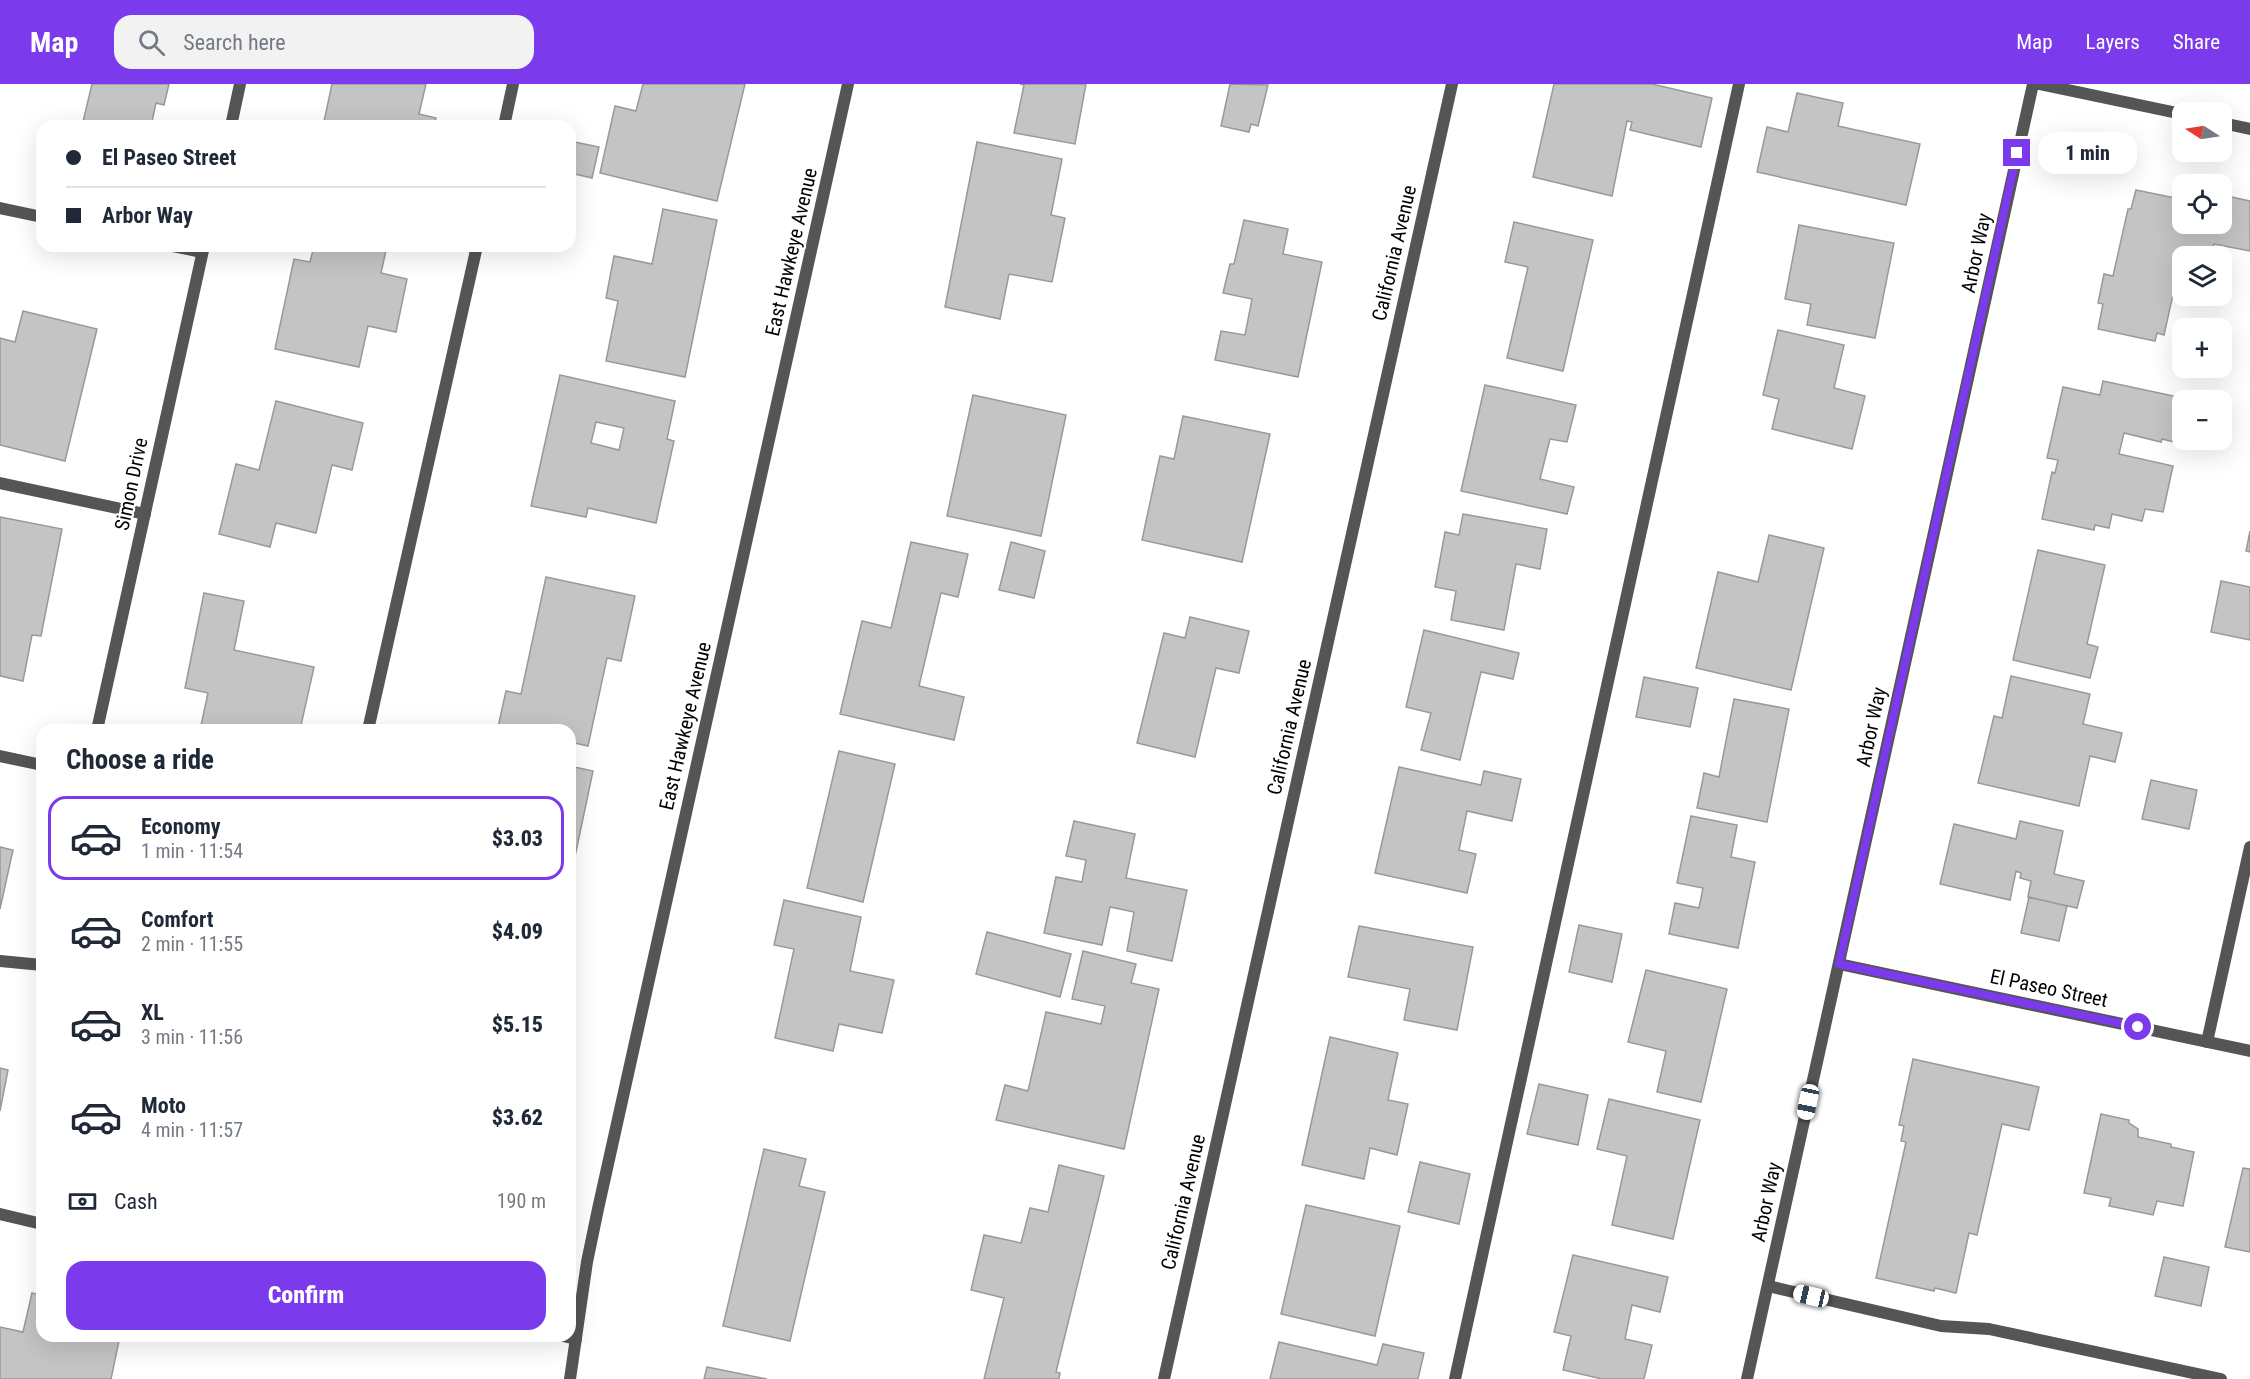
<!DOCTYPE html>
<html lang="en">
<head>
<meta charset="utf-8">
<style>
  :root { --surface:#fff; --page:#f2f2f3; --text:#1f2937; --muted:#747a83; --line:#e0e1e3; --accent:#7c3aed }
  body { margin:0; font-family:"Roboto Condensed",sans-serif; background:var(--page); color:var(--text); height:100vh; display:flex; flex-direction:column; font-size:22px; white-space:nowrap }
  * { box-sizing:border-box; margin:0 }
  p { font-size:20px; color:var(--muted) }
  .icon { flex:none; width:33px; height:33px; fill:none; stroke:currentColor; stroke-width:2; stroke-linecap:round; stroke-linejoin:round }
  .map { position:relative; flex:1; overflow:hidden }
  .side { position:absolute; left:36px; top:640px; width:540px; height:618px; display:flex; flex-direction:column; background:var(--surface); border-radius:18px; box-shadow:0 6px 24px #0002 }
  .side>* { flex:none }
  .banner { position:absolute; left:36px; top:36px; width:540px; height:132px; border-radius:18px; box-shadow:0 6px 24px #0002; display:grid; align-content:center; height:132px; padding:0 30px; background:var(--surface) }
  .needle { width:39px; rotate:282deg }
  .controls { position:absolute; left:2172px; top:18px; display:grid; gap:12px }
  .controls a { display:grid; place-items:center; width:60px; height:60px; border-radius:12px; background:var(--surface); box-shadow:0 6px 24px #0002; font-size:30px }
  .end { position:absolute; width:27px; height:27px; margin:-14px; border:8px solid #7c3aed; background:#fff; box-shadow:0 0 0 3px #fff }
  .from { border-radius:50% }
  .bubble { position:absolute; height:42px; border-radius:18px; background:var(--surface); box-shadow:0 6px 24px #0002; font-size:20px; font-weight:800; line-height:42px; text-align:center }
  .car { position:absolute; width:18px; height:36px; margin:-18px -9px; border-radius:8px; box-shadow:0 0 4px 2px #0007; background:linear-gradient(#fff 24%,#345 0 40%,#fff 0 76%,#345 0 86%,#fff 0) }
  .banner b { display:flex; align-items:center; gap:21px; height:57px; font-size:22px }
  .banner b+b { border-top:2px solid var(--line) }
  .banner i { width:15px; height:15px; background:var(--text) }
  ul { padding:0; list-style:none }
  li { display:flex; align-items:center; gap:18px; height:84px; margin:0 12px 9px; padding:0 18px; border:3px solid transparent; border-radius:18px }
  li div { flex:1 }
  li b { display:block; font-size:22px }
  li em { font-style:normal; font-weight:800 }
  li.on { border-color:var(--accent) }
  li>.icon { width:54px; height:54px; stroke-width:1.5 }
  h2 { padding:0 30px; font-size:27px; line-height:72px }
  .pay { display:flex; align-items:center; gap:15px; height:66px; padding:0 30px; font-size:22px }
  .pay p { margin-inline-start:auto }
  .button { display:flex; gap:12px; margin-top:auto; padding:12px 30px }
  .button a { flex:1; height:69px; border-radius:18px; background:var(--accent); color:#fff; font-size:24px; font-weight:800; line-height:69px; text-align:center }
  header { display:flex; align-items:center; gap:36px; box-sizing:border-box; height:84px; padding:0 30px; background:var(--accent); color:#fff }
  header strong { font-size:28px }
  nav { display:flex; gap:33px; margin-inline-start:auto; font-size:21px }
  .search { width:420px; height:54px; background:var(--page); display:flex; align-items:center; gap:15px; box-sizing:border-box; padding:0 21px; border-radius:18px; color:var(--muted); font-size:22px }
  .map>svg:first-child { display:block }
  .building { fill:#c4c4c4; stroke:#999; stroke-width:1.5; fill-rule:evenodd }
  .lines { fill:none; stroke-linecap:round; stroke-linejoin:round }
  .service { stroke:#555; stroke-width:12 }
  .minor { stroke:#555; stroke-width:12 }
  .tertiary { stroke:#555; stroke-width:12 }
  .route { stroke:#7c3aed; stroke-width:8 }
  .labels { text-anchor:middle; dominant-baseline:central; stroke-width:4.5; stroke-linejoin:round; paint-order:stroke }
  .street-label { font-size:20px; fill:#000; stroke:#fff }
</style>
</head>
<body>
<header>
<strong>Map</strong>
<div class="search"><svg class="icon" aria-label="search" viewBox="0 0 24 24"><circle cx="10" cy="10" r="6"/><path d="M15 15l6 6"/></svg>Search here</div>
<nav><a>Map</a><a>Layers</a><a>Share</a></nav>
</header>
<div class="map">
<svg width="2250" height="1295" viewBox="0 0 2250 1295">
  <rect width="100%" height="100%" fill="#fff"/>
  <path class="building" d="M92,0H169L164,21L156,19L151,42H82Z
    M332,0H426L419,30L436,34L434,42H323Z
    M643,0H745L717,117L600,89L615,22L636,27Z
    M1020,0H1086L1075,60L1014,49L1024,1Z
    M1230,0L1268,1L1258,42L1251,40L1249,48L1221,42Z
    M1554,0H1652L1712,14L1701,63L1630,46L1632,38L1627,37L1612,112L1533,93Z
    M1797,9L1843,19L1838,42L1920,60L1906,121L1757,88L1767,43L1788,48Z
    M570,57L599,63L592,94L570,89Z
    M977,58L1062,75L1051,131L1065,134L1052,198L1009,190L1000,235L945,223Z
    M2136,106L2180,115L2182,112V140H2222V111L2250,117V167L2214,160L2211,172H2182V208L2174,206L2164,251L2157,249L2155,257L2098,245L2103,220L2098,219L2104,190L2113,192L2128,125H2131Z
    M663,125L717,136L685,293L606,277L618,217L606,214L614,172L652,180Z
    M1244,136L1288,145L1283,170L1322,178L1298,293L1215,276L1221,247L1245,251L1252,215L1223,209L1230,180H1234Z
    M1514,138L1593,156L1563,287L1507,274L1528,183L1505,178Z
    M1799,141L1894,159L1875,254L1807,241L1811,220L1785,215Z
    M314,162H387L381,189L407,195L396,248L368,242L359,283L275,265L294,175L310,178Z
    M23,227L97,245L65,377L0,361V254L15,258Z
    M1778,246L1844,261L1834,304L1865,312L1852,365L1772,345L1779,315L1763,311Z
    M560,291L675,317L667,355L674,357L656,439L588,424L586,433L531,422ZM596,338L624,344L619,366L591,359Z
    M2103,297L2192,316H2182V360L2162,355L2161,358L2124,349L2119,370L2173,382L2163,428L2145,425L2142,437L2112,430L2109,444L2095,441L2094,446L2042,435L2052,388L2055,389L2058,376L2047,374L2063,303L2100,311Z
    M1485,301L1576,321L1567,358L1550,355L1540,395L1574,403L1567,430L1461,407Z
    M973,311L1066,331L1041,452L947,432Z
    M276,317L363,339L352,386L332,381L316,449L276,439L270,463L219,450L236,380L259,386Z
    M1183,332L1270,350L1242,478L1142,456L1160,372L1174,375Z
    M1463,430L1547,445L1540,485L1516,480L1504,546L1451,536L1456,507L1435,503L1445,448L1459,451Z
    M0,433L62,445L41,552L32,551L23,597L0,592Z
    M2250,447V468L2246,467Z
    M1769,451L1824,464L1791,606L1696,584L1718,488L1758,498Z
    M911,458L968,470L958,513L941,509L919,602L964,613L954,656L840,630L862,537L891,544Z
    M1011,458L1045,467L1034,514L999,506Z
    M2038,466L2105,481L2087,560L2098,563L2090,594L2013,576Z
    M546,493L635,512L621,577L607,574L588,662L570,658V646H514L498,643L506,607L521,610Z
    M2221,497L2250,503V556L2211,548Z
    M204,509L244,517L234,566L314,583L300,646H200L208,609L185,604Z
    M1190,533L1249,547L1239,589L1216,584L1195,673L1137,659L1164,549L1185,554Z
    M1424,546L1519,569L1513,595L1481,588L1460,676L1421,666L1431,629L1406,623Z
    M2011,592L2090,610L2083,640L2122,649L2115,678L2090,672L2079,722L1978,699L1994,632L2002,634Z
    M1644,593L1698,604L1690,643L1636,633Z
    M1734,615L1789,625L1767,738L1697,724L1704,689L1719,693Z
    M839,667L895,680L863,818L807,804Z
    M570,682L593,687L570,796Z
    M1399,683L1481,701L1484,687L1521,695L1512,737L1467,727L1459,766L1476,770L1467,809L1375,789Z
    M2151,696L2197,706L2189,745L2142,735Z
    M1691,732L1737,741L1731,773L1755,778L1738,864L1669,850L1675,819L1699,824L1703,804L1677,799Z
    M1074,737L1135,750L1126,794L1187,806L1172,877L1127,867L1134,828L1110,823L1102,861L1044,849L1056,793L1082,798L1086,776L1066,772Z
    M2020,737L2063,747L2054,790L2084,797L2077,824L2028,813L2031,797L2020,794L2021,789L2016,787L2010,816L1940,800L1954,740L2016,755Z
    M0,763L13,766L0,825Z
    M2029,813L2067,822L2059,857L2021,849Z
    M784,816L861,833L850,887L894,896L882,949L839,940L833,967L775,954L794,865L774,861Z
    M1579,841L1622,850L1612,898L1569,888Z
    M1359,842L1473,863L1457,946L1404,936L1410,905L1348,893Z
    M987,848L1071,870L1060,913L976,890Z
    M1083,867L1136,880L1131,899L1159,905L1124,1065L996,1036L1005,1001L1028,1007L1046,928L1101,940L1105,922L1072,915Z
    M1646,886L1727,905L1701,1018L1657,1008L1666,967L1628,958Z
    M1330,953L1398,969L1388,1016L1408,1020L1397,1071L1370,1064L1364,1095L1302,1081Z
    M1913,975L2039,1003L2029,1046L2002,1040L1977,1151L1969,1149L1956,1209L1935,1204L1934,1207L1876,1194L1906,1058L1901,1057L1904,1042L1899,1041Z
    M0,984L8,986L0,1027Z
    M1539,1000L1588,1011L1578,1061L1527,1050Z
    M1609,1015L1700,1036L1673,1155L1612,1141L1627,1072L1597,1065Z
    M2101,1030L2129,1036V1039L2138,1045V1053L2171,1060V1063L2194,1068L2183,1122L2157,1117L2153,1131L2109,1122L2111,1114L2084,1109Z
    M764,1065L806,1075L799,1102L825,1108L790,1257L723,1242Z
    M1420,1078L1470,1090L1459,1140L1408,1128Z
    M1059,1081L1104,1092L1056,1288L1060,1289L1059,1295H984L1004,1214L971,1206L984,1151L1021,1159L1030,1124L1048,1128Z
    M2243,1084L2250,1085V1168L2225,1163Z
    M1306,1121L1400,1142L1375,1252L1281,1230Z
    M1573,1171L1668,1193L1660,1228L1632,1221L1625,1255L1652,1261L1644,1295H1602L1563,1286L1571,1252L1554,1248Z
    M2164,1173L2209,1183L2201,1222L2155,1212Z
    M32,1209L42,1211V1252H120L111,1295H0V1243L23,1248Z
    M1279,1258L1377,1281L1383,1260L1424,1269L1418,1295H1270Z
    M707,1283L767,1295H704Z"/>
  <g class="lines">
    <path class="service" d="M504,42L513,0
      M0,399L145,430
      M368,646L477,162
      M0,877L42,881
      M2207,958L2250,763
      M1768,1202L1941,1242L1989,1245L2221,1295
      M1455,1295L1739,0"/>
    <path class="minor" d="M2039,0L2182,30
      M2222,39L2250,45
      M231,42L240,0
      M0,124L42,133
      M173,162L202,168
      M97,646L204,162
      M0,672L42,681
      M1839,880L2250,967
      M0,1130L42,1140
      M563,1252L576,1255
      M1164,1295L1452,0
      M1747,1295L2033,0"/>
    <path class="tertiary" d="M570,1295L587,1178L598,1125L848,0"/>
  </g>
  <g class="lines">
    <path class="route" d="M2017,69L1839,880L2138,943"/>
  </g>
  <g class="labels">
    <g class="street-label">
      <text transform="translate(791 168) rotate(-77)">East Hawkeye Avenue</text>
      <text transform="translate(1394 169) rotate(-77)">California Avenue</text>
      <text transform="translate(1976 169) rotate(-78)">Arbor Way</text>
      <text transform="translate(131 400) rotate(-78)">Simon Drive</text>
      <text transform="translate(685 642) rotate(-77)">East Hawkeye Avenue</text>
      <text transform="translate(1289 643) rotate(-77)">California Avenue</text>
      <text transform="translate(1871 643) rotate(-78)">Arbor Way</text>
      <text transform="translate(2049 904) rotate(12)">El Paseo Street</text>
      <text transform="translate(1183 1118) rotate(-77)">California Avenue</text>
      <text transform="translate(1766 1118) rotate(-78)">Arbor Way</text>
    </g>
  </g>
</svg>
<div class="controls">
<a><svg class="needle" viewBox="-14 -14 28 28"><path d="M0-13l5 13h-10z" fill="#e53935"/><path d="M0 13l5-13h-10z" fill="#747a83"/></svg></a>
<a><svg class="icon" aria-label="locate" viewBox="0 0 24 24"><circle cx="12" cy="12" r="6"/><path d="M12 2v4M12 18v4M2 12h4M18 12h4"/></svg></a>
<a><svg class="icon" aria-label="layers" viewBox="0 0 24 24"><path d="M12 4l9 5-9 5-9-5zM3 14l9 5 9-5"/></svg></a>
<a>+</a>
<a>−</a>
</div>
<i class="end from" style="left:2138px;top:943px"></i>
<i class="end" style="left:2017px;top:69px"></i>
<div class="bubble" style="left:2038px;top:48px;width:99px">1 min</div>
<i class="car" style="left:1808px;top:1018px;rotate:192deg"></i>
<i class="car" style="left:1811px;top:1212px;rotate:283deg"></i>
<div class="banner">
<b><i class="from"></i>El Paseo Street</b>
<b><i></i>Arbor Way</b>
</div>
<section class="side">
<h2>Choose a ride</h2>
<ul>
<li class="on"><svg class="icon" aria-label="car" viewBox="0 0 24 24"><path d="M5 17H2v-5l4-1 3-4h7l3 4 3 1v5h-3M9 17h6M6 11h13"/><circle cx="7" cy="17" r="2"/><circle cx="17" cy="17" r="2"/></svg><div><b>Economy</b><p>1 min · 11:54</p></div><em>$3.03</em></li>
<li><svg class="icon" aria-label="car" viewBox="0 0 24 24"><path d="M5 17H2v-5l4-1 3-4h7l3 4 3 1v5h-3M9 17h6M6 11h13"/><circle cx="7" cy="17" r="2"/><circle cx="17" cy="17" r="2"/></svg><div><b>Comfort</b><p>2 min · 11:55</p></div><em>$4.09</em></li>
<li><svg class="icon" aria-label="car" viewBox="0 0 24 24"><path d="M5 17H2v-5l4-1 3-4h7l3 4 3 1v5h-3M9 17h6M6 11h13"/><circle cx="7" cy="17" r="2"/><circle cx="17" cy="17" r="2"/></svg><div><b>XL</b><p>3 min · 11:56</p></div><em>$5.15</em></li>
<li><svg class="icon" aria-label="car" viewBox="0 0 24 24"><path d="M5 17H2v-5l4-1 3-4h7l3 4 3 1v5h-3M9 17h6M6 11h13"/><circle cx="7" cy="17" r="2"/><circle cx="17" cy="17" r="2"/></svg><div><b>Moto</b><p>4 min · 11:57</p></div><em>$3.62</em></li>
</ul>
<div class="pay"><svg class="icon" aria-label="cash" viewBox="0 0 24 24"><path d="M3 7h18v10H3z"/><circle cx="12" cy="12" r="2"/></svg>Cash<p>190 m</p></div>
<div class="button"><a>Confirm</a></div>
</section>
</div>
</body>
</html>
